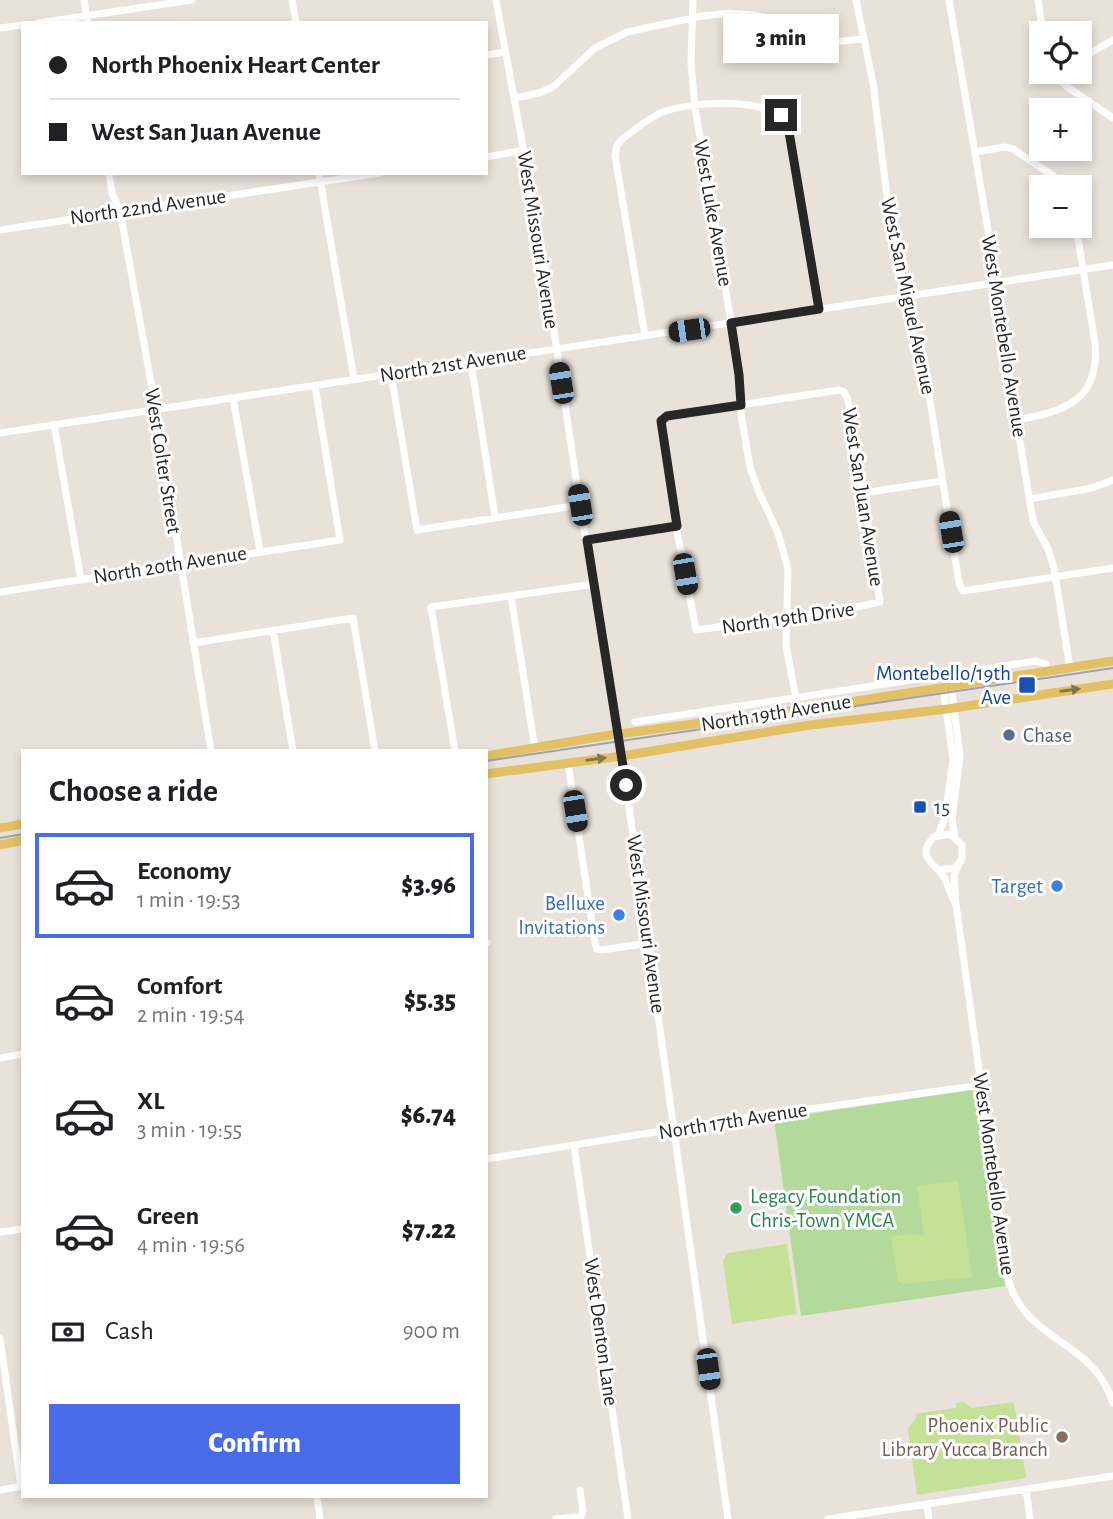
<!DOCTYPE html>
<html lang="en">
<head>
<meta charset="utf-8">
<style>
  :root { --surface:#fff; --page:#f6f6f6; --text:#202124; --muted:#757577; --line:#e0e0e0; --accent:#486ce7 }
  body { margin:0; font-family:"Alegreya Sans",sans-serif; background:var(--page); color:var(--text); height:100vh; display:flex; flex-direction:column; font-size:26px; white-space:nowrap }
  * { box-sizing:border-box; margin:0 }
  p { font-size:23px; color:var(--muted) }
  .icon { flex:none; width:38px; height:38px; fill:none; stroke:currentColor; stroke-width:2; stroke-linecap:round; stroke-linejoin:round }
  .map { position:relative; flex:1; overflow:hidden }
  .details { position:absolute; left:21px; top:749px; width:467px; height:749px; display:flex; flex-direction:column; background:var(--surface); border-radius:0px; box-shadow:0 4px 10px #0003 }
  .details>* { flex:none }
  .banner { position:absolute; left:21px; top:21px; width:467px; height:154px; border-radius:0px; box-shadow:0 4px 10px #0003; display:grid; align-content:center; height:154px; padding:0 28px; background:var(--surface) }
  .tools { position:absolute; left:1029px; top:21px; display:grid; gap:14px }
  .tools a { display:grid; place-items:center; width:63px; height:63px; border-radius:0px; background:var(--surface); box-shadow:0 4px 10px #0003; font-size:35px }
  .end { position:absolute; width:32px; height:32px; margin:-16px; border:9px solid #272727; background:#fff; box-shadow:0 0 0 4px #fff }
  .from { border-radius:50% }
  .bubble { position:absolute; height:49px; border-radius:0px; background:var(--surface); box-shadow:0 4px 10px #0003; font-size:23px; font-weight:800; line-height:49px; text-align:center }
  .car { position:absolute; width:21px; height:42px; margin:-21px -10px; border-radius:9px; box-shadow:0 0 5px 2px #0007; background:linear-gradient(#222 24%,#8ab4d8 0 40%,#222 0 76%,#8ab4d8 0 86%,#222 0) }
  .banner b { display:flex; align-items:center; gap:24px; height:66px; font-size:26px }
  .banner b+b { border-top:2px solid var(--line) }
  .banner i { width:18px; height:18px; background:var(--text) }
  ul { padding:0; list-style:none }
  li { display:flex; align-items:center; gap:21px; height:105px; margin:0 14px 10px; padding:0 14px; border:4px solid transparent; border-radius:0px }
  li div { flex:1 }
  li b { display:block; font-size:26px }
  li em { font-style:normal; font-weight:800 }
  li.selected { border-color:var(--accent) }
  li>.icon { width:63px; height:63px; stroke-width:1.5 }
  h2 { padding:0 28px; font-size:32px; line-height:84px }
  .pay { display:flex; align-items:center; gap:18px; height:77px; padding:0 28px; font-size:26px }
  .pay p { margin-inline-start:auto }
  .cta { display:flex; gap:14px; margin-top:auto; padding:14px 28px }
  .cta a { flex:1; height:80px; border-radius:0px; background:var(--accent); color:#fff; font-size:28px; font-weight:800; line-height:80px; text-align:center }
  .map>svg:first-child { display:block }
  .green { fill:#b3da9b }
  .pitch { fill:#c5e197 }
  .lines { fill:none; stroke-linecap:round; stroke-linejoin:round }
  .minor { stroke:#fff; stroke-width:7 }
  .major { stroke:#e2c065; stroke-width:9 }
  .tram { stroke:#9ea1b0; stroke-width:2 }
  .oneway { fill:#847446 }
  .route { stroke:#272727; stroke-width:9 }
  .transit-dot { fill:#1a4fb4; stroke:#fff; stroke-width:2.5 }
  .service-dot { fill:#5c6f8a; stroke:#fff; stroke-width:2.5 }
  .shop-dot { fill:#3f7fe0; stroke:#fff; stroke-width:2.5 }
  .leisure-dot { fill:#2e9e5b; stroke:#fff; stroke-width:2.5 }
  .education-dot { fill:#8d6e63; stroke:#fff; stroke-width:2.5 }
  .labels { text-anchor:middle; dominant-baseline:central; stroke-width:6; stroke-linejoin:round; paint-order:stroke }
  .street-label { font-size:21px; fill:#272727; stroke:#fff }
  .transit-label { font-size:21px; fill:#164399; stroke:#fff; text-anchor:end }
  .service-label { font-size:21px; fill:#4e5e75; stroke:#fff; text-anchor:start }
  .shop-label { font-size:21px; fill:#366cbe; stroke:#fff; text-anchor:end }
  .leisure-label { font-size:21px; fill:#27864d; stroke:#fff; text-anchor:start }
  .education-label { font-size:21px; fill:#785e54; stroke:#fff; text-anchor:end }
</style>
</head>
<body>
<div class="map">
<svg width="1113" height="1519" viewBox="0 0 1113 1519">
  <rect width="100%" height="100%" fill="#e8e2da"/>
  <path class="green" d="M971,1090L976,1095L1005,1286L801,1316L774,1119Z"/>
  <path class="pitch" d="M958,1181L972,1277L903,1284L898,1281L891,1237L908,1234L924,1236L917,1186Z
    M787,1244L797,1314L732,1324L723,1261L728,1253Z
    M964,1402L971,1408L1014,1402L1026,1478L917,1495L908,1429L916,1418L915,1414L956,1408V1403Z"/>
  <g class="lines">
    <path class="minor" d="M84,0L88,23
      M292,0L296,23
      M496,0L542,250L580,505L622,756L728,1519
      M693,0L691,63L695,107L738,364L741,414L750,467L758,490L778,533L788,569L786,645L798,710
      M856,0L873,83L886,189L908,319L923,357L959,583L963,591L1113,568
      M949,0L997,283L1010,381L1033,521L1048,549L1054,568L1070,668
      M1038,0L1043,33
      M38,23L192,0
      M0,28L23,25
      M486,55L506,52
      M1080,59L1113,40
      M1054,72L1066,86L1113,118
      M515,98L539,93L553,87L595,48L627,32L702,16L729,13L753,15L780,20L818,39L831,42L863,39
      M975,152L1005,147L1013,149L1058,179L1065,187
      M486,157L524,150
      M109,173L112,193L120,211L156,410L211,751
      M319,173L354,379
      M0,230L380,173
      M645,336L615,155L617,145L621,140C633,131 645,121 658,114C686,101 764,96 786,121L819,309
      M471,362L495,517
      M391,374L417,530L580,505
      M839,390L844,392L848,399L880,602L837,611L696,630L676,526L661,421L667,416Z
      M233,398L260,551
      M1017,420C1065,411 1100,401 1095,343L1076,226
      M54,424L81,580
      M0,433L1113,265
      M863,493L942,481
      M1030,499L1092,488L1113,480
      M587,540L676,526
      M0,592L340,540L315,386
      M511,596L535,749
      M273,630L293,751
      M193,643L353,618L375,751
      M951,685L960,756L952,819L955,837
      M635,722L1036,661L1046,664L1048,671
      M455,751L431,607L595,584
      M568,763L595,943L597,949L602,950L649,943
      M938,835L945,818L953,759L943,686
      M959,864L954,875L956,904L1008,1279C1027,1344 1093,1339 1113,1403
      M939,870L955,868L962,859V845L950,834L934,837C914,857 936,863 945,879C949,887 950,896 956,904
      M486,943H487
      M0,1058L23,1054
      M574,1146L628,1519
      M486,1159L718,1122L981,1085
      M0,1232L23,1229
      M0,1338L21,1487
      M1026,1489L1030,1519
      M0,1490L23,1486
      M317,1496L320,1519
      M927,1504L929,1519
      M580,1518L583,1511L580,1490
      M556,1519L576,1517L580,1519
      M828,1519L1113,1476"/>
    <path class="major" d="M486,756L604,736L798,710L1113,661
      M486,774L622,756L810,725L947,709L1113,684
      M0,828L23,824
      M0,845L23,840"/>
    <path class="tram" d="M486,761L1113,668
      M0,838L23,834"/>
  </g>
  <defs><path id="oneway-solid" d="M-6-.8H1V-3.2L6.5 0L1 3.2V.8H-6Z" transform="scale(1.75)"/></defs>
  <g class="oneway">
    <use href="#oneway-solid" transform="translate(1070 690) rotate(-8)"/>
    <use href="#oneway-solid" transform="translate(596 759) rotate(-8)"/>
  </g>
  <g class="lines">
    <path class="route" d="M626,785L587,540L677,526L661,421L667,416L741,405L739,375L731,323L819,309L788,126L781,115"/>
  </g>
  <g class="transit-dot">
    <rect x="1018" y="676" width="18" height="18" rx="3.5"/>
    <rect x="913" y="800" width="14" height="14" rx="3.5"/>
  </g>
  <circle class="service-dot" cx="1009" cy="735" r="7"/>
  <g class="shop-dot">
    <circle cx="1057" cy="886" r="7"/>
    <circle cx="619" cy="915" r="7"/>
  </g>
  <circle class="leisure-dot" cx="736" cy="1208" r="7"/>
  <circle class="education-dot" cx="1062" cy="1437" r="7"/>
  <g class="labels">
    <g class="street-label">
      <text transform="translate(148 207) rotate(-8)">North 22nd Avenue</text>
      <text transform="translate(713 213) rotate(80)">West Luke Avenue</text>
      <text transform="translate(538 240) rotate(81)">West Missouri Avenue</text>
      <text transform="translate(908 296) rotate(78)">West San Miguel Avenue</text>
      <text transform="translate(1004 336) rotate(81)">West Montebello Avenue</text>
      <text transform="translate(453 364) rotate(-9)">North 21st Avenue</text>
      <text transform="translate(163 461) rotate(81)">West Colter Street</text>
      <text transform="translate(863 497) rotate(81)">West San Juan Avenue</text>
      <text transform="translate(170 565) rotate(-9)">North 20th Avenue</text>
      <text transform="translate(788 618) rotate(-8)">North 19th Drive</text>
      <text transform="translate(776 713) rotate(-9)">North 19th Avenue</text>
      <text transform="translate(646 924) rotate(82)">West Missouri Avenue</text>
      <text transform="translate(733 1121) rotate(-9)">North 17th Avenue</text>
      <text transform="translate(994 1174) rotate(82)">West Montebello Avenue</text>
      <text transform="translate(601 1332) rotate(82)">West Denton Lane</text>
    </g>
    <g class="transit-label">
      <text x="1011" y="673">Montebello/19th<tspan x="1011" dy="24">Ave</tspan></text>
      <text x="934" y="807" text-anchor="start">15</text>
    </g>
    <g class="service-label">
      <text x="1023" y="735">Chase</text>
    </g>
    <g class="shop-label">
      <text x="1043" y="886">Target</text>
      <text x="605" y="903">Belluxe<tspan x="605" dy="24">Invitations</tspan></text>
    </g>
    <g class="leisure-label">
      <text x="750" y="1196">Legacy Foundation<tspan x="750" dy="24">Chris-Town YMCA</tspan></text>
    </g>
    <g class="education-label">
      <text x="1048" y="1425">Phoenix Public<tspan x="1048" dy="24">Library Yucca Branch</tspan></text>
    </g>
  </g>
</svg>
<div class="tools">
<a><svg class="icon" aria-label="locate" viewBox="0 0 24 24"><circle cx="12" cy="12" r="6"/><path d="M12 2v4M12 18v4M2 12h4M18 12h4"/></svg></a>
<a>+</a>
<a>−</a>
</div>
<i class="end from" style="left:626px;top:785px"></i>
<i class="end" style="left:781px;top:115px"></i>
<div class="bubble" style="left:723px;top:14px;width:116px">3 min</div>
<i class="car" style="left:689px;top:330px;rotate:262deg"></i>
<i class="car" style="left:561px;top:383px;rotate:351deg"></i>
<i class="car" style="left:580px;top:505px;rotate:351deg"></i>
<i class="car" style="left:951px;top:532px;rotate:351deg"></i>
<i class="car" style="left:685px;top:574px;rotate:170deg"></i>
<i class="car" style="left:575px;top:811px;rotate:171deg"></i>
<i class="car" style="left:708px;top:1369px;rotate:172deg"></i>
<div class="banner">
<b><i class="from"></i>North Phoenix Heart Center</b>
<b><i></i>West San Juan Avenue</b>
</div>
<section class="details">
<h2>Choose a ride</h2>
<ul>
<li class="selected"><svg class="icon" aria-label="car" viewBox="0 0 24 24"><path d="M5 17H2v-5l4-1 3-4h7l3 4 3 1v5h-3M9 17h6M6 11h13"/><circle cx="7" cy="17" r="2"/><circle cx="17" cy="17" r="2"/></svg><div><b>Economy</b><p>1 min · 19:53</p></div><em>$3.96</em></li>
<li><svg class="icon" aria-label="car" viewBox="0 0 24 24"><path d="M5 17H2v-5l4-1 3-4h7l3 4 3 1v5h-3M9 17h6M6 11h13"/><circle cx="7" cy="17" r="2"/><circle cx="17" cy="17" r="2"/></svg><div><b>Comfort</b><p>2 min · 19:54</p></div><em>$5.35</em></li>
<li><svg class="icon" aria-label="car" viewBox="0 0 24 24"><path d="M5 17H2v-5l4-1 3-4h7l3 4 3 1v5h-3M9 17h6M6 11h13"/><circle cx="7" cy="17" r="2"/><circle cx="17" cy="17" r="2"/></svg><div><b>XL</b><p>3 min · 19:55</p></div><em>$6.74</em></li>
<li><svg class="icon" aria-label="car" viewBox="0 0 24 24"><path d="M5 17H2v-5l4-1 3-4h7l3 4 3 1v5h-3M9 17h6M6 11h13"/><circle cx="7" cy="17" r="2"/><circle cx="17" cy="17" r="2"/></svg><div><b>Green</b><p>4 min · 19:56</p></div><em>$7.22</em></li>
</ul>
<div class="pay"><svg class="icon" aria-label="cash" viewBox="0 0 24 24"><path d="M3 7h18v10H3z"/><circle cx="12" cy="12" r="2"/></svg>Cash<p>900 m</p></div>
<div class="cta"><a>Confirm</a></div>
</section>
</div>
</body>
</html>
